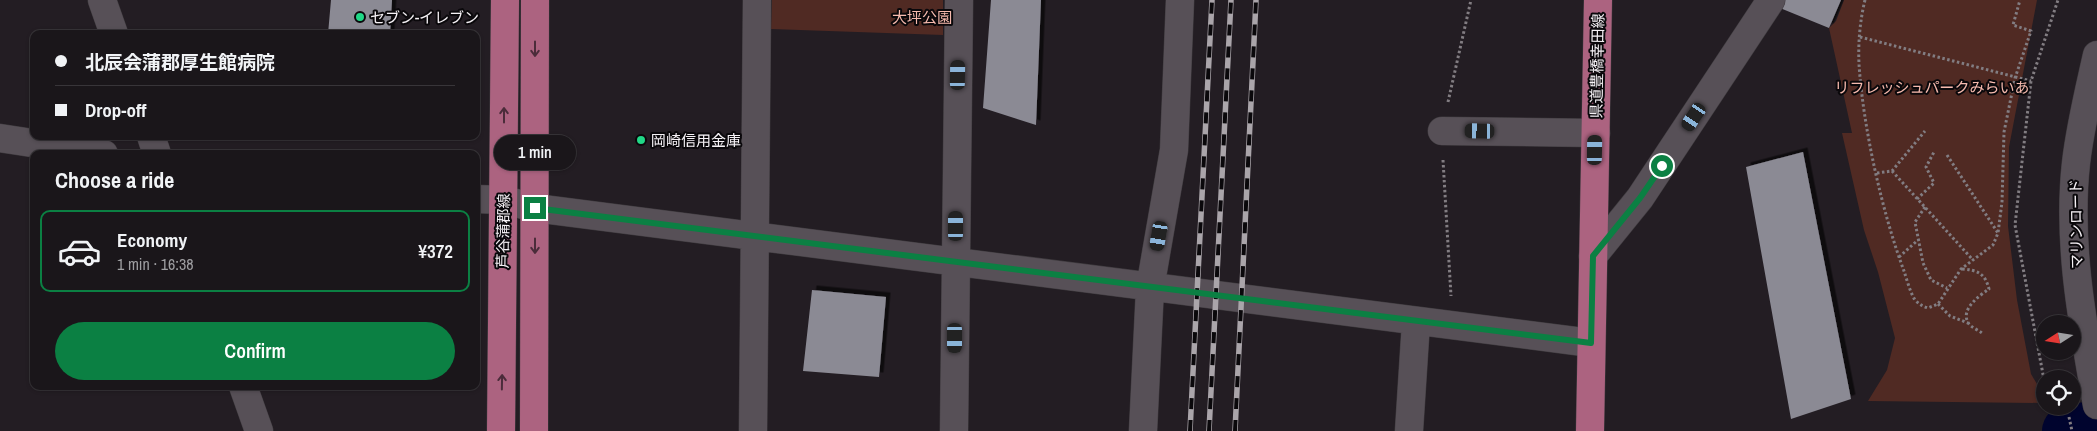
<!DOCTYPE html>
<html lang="en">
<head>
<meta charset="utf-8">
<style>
  :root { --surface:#1a161a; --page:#272327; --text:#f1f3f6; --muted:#9f9fa2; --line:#383539; --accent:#0b8043 }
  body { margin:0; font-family:"Archivo Narrow","Noto Sans JP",sans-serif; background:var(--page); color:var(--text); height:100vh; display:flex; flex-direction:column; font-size:19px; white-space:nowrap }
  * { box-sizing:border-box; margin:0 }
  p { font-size:16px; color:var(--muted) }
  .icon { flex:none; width:28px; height:28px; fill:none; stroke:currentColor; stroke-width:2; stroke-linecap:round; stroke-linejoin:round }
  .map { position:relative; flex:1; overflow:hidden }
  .details { position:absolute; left:30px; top:150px; width:450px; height:240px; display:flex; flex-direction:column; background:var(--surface); border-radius:10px; box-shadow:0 1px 4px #0004,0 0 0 1px var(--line) }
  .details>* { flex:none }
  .top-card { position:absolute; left:30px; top:30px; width:450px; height:110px; border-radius:10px; box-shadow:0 1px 4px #0004,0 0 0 1px var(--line); display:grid; align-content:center; height:110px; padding:0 25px; background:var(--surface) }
  .needle { width:32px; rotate:258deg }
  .buttons { position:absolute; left:2036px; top:315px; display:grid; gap:10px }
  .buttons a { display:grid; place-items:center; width:45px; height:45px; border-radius:50%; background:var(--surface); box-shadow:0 1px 4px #0004,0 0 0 1px var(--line); font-size:25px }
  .end { position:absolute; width:22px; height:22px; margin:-11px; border:6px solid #0b8043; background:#fff; box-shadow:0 0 0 2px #fff }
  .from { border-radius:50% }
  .bubble { position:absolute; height:35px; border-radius:18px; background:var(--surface); box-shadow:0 1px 4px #0004,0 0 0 1px var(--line); font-size:16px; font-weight:600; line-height:35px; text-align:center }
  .car { position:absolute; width:15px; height:30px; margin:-15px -8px; border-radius:6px; box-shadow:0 0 4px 1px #0007; background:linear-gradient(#222 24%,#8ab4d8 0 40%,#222 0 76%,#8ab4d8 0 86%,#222 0) }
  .top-card b { display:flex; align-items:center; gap:18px; height:48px; font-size:19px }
  .top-card b+b { border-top:1px solid var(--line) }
  .top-card i { width:12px; height:12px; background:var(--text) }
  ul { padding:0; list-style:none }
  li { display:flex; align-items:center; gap:15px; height:82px; margin:0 10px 8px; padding:0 15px; border:2px solid var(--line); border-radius:10px }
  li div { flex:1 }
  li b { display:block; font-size:19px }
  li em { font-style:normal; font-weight:600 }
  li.on { border-color:var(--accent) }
  li>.icon { width:45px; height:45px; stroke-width:1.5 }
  h2 { padding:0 25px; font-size:22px; line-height:60px }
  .button { display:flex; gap:10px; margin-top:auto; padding:10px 25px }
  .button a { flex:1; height:58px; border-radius:30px; background:var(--accent); color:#fff; font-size:20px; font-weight:600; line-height:58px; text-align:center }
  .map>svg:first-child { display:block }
  .green { fill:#502a23 }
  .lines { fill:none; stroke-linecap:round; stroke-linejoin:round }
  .river { stroke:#00042e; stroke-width:52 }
  .building { fill:#8b8a94; filter:url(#shadow) }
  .minor-casing { stroke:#3f3b3f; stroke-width:29 }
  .major-casing { stroke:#3f3b3f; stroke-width:29 }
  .path { stroke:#827d82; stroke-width:3; stroke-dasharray:2.5 2.5; stroke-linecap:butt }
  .minor { stroke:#575057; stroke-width:28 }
  .major { stroke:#ac6380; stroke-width:28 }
  .rail-casing { stroke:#aaa5aa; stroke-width:5.5 }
  .rail { stroke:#0a080b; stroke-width:4; stroke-dasharray:11; stroke-linecap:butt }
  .oneway { stroke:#4b2c3a }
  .route { stroke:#0b8043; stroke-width:6 }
  .poi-dot { fill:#21d887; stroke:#0a080b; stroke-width:2 }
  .labels { text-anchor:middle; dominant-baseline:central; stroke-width:4; stroke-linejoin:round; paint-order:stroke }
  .poi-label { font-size:15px; fill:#f6f2f6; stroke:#0a080b; text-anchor:start }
  .park-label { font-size:15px; fill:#f6baae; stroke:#0a080b }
  .street-label { font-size:15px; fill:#f6f2f6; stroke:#0a080b }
</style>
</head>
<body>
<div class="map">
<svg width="2097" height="431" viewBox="0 0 2097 431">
  <defs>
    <filter id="shadow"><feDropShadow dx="4.5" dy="-4.5" stdDeviation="0" flood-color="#0009"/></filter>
  </defs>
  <rect width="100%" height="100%" fill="#231d23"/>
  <path class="green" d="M772,0H943V35L771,29Z
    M1844,0H2037L2009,147L2008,226L2017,300L2031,374L2040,389L2043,403L1868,401L1887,370L1895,338L1878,272L1864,230L1842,133H1852L1829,28L1836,21Z"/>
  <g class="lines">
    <path class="river" d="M2068,431L2097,426"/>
  </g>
  <path class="building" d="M331,0H392L390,34H328Z
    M991,0H1041L1036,125L983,108Z
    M1771,0H1841L1829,28L1770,4Z
    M1803,152L1851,399L1791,419L1746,167Z
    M812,290L886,297L879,377L803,371Z"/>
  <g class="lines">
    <defs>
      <path id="minor" d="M102,0L114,34
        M2097,55C2089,91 2080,127 2076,163C2067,244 2083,326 2097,405
        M1442,131L1596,133
        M151,136L157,154
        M0,138L104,154
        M476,199L504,200L535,208L1591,343
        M1593,256L1640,198L1771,0
        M243,386L259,431
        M753,431L757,0
        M954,431L959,0
        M1143,431L1150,288L1174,150L1180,0
        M1409,431L1416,322"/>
      <path id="major" d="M501,431L505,0
        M534,431L535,0
        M1590,431L1598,0"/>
    </defs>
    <use href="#minor" class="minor-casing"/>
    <use href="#major" class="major-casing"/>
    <path class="path" d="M1865,0C1860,20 1858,43 1859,64C1863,127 1882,212 1904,271C1907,280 1910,292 1915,300C1919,304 1922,306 1928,308L1938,304L1961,269L1993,245L1998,233L2002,202L2004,132L2015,78L2031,31L2013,25L2020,0
      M1860,37L2031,81
      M1448,102L1471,0
      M1947,155L1998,233
      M1443,160L1451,296
      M1892,171L1973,260
      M1877,173L1892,171L1925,131
      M1917,199L1934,183L1926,167L1934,152
      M1925,207L1915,222L1923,263L1931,280L1947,288
      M1899,257L1918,240
      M1962,269C1977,270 1985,273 1989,289C1979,296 1959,310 1969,324C1971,327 1978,330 1982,333
      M1938,304L1950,316L1968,323
      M2045,385L2015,225L2031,81L2058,0
      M2069,417L2072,431"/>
    <use href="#minor" class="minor"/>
    <use href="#major" class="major"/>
    <defs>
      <path id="rail" d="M1190,431L1212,0
        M1209,431L1231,0
        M1235,431L1256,0"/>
    </defs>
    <use href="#rail" class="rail-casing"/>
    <use href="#rail" class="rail"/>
  </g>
  <defs><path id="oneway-shaft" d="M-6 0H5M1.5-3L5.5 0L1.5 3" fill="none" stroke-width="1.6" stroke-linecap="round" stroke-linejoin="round" transform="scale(1.25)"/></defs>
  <g class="oneway">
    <use href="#oneway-shaft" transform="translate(535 49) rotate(90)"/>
    <use href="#oneway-shaft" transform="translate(504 115) rotate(-90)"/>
    <use href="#oneway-shaft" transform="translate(535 246) rotate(90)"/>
    <use href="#oneway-shaft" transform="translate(502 382) rotate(-89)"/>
  </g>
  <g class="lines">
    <path class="route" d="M535,208L1591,343L1593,256L1640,198L1662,166"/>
  </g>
  <g class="poi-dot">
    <circle cx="360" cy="17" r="5"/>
    <circle cx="641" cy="140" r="5"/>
  </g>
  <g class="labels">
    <g class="poi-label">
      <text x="370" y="17">セブン-イレブン</text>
      <text x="651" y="140">岡崎信用金庫</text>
    </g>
    <g class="park-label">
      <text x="922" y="17">大坪公園</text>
      <text x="1932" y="87">リフレッシュパークみらいあ</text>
    </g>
    <g class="street-label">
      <text transform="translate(1597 66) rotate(-89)">県道豊橋幸田線</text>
      <text transform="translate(2076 224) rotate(-91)">マリンロード</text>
      <text transform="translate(503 231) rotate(-89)">芦谷蒲郡線</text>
    </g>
  </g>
</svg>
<div class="buttons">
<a><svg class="needle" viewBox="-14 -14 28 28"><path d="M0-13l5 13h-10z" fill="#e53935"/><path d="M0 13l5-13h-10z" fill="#9f9fa2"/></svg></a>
<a><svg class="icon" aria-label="locate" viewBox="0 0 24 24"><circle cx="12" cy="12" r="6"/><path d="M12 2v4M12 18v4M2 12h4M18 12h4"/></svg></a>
</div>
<i class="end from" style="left:1662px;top:166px"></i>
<i class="end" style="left:535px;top:208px"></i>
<div class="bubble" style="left:494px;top:135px;width:82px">1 min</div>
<i class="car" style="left:958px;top:75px;rotate:1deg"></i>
<i class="car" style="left:1694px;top:117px;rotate:214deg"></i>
<i class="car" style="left:1480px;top:131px;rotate:271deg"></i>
<i class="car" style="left:1595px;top:150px;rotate:1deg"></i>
<i class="car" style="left:956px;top:226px;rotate:0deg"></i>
<i class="car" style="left:1159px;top:236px;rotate:190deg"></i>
<i class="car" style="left:955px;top:338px;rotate:180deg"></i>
<div class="top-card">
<b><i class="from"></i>北辰会蒲郡厚生館病院</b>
<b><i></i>Drop-off</b>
</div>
<section class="details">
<h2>Choose a ride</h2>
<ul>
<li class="on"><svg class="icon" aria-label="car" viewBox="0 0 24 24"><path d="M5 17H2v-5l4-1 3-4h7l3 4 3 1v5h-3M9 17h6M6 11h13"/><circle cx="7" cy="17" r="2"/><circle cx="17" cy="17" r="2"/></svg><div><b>Economy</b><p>1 min · 16:38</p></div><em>¥372</em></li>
</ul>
<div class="button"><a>Confirm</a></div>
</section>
</div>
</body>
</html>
